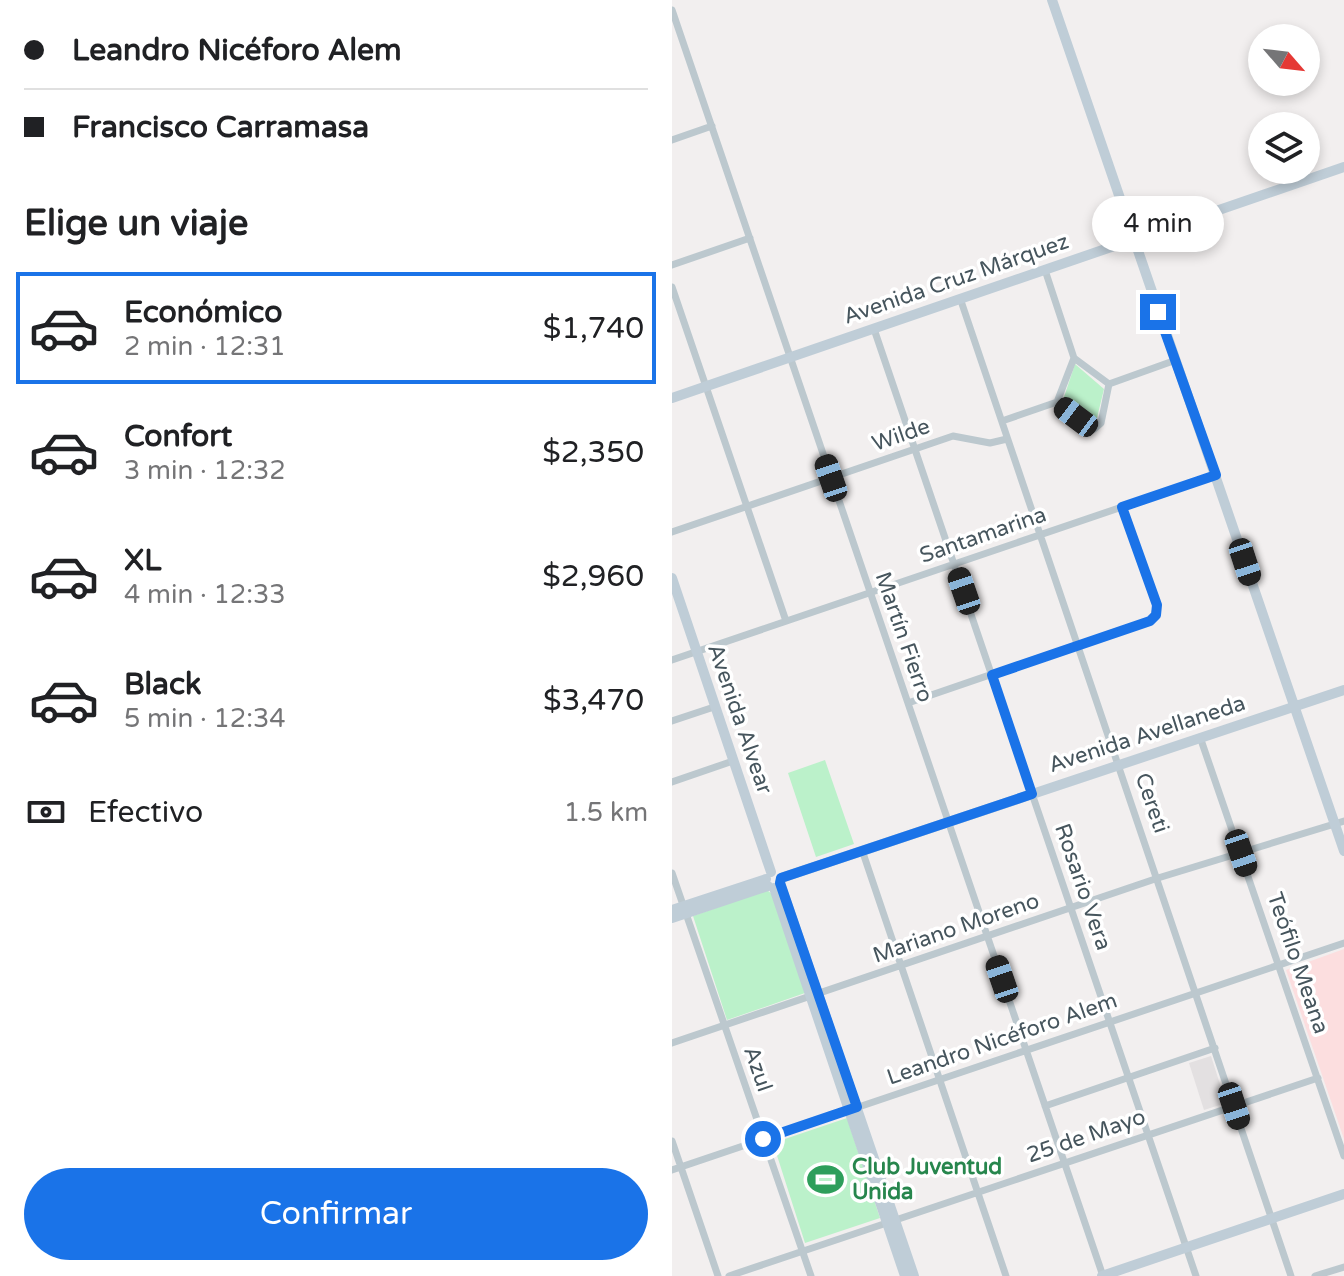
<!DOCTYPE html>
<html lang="es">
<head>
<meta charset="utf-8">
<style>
  :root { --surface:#fff; --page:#f6f6f6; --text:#202124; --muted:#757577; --line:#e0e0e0; --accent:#1a73e8 }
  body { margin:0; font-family:"Varela Round",sans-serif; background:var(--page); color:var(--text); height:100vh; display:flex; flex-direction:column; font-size:30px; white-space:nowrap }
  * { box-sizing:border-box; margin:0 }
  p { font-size:26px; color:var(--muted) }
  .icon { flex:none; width:44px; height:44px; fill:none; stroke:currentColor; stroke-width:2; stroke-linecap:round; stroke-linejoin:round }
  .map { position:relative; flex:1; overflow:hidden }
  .sheet { display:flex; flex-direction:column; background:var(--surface); width:672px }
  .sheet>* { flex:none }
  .banner { display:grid; align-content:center; height:176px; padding:0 24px; background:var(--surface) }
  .needle { width:52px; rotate:118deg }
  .buttons { position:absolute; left:576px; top:24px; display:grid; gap:16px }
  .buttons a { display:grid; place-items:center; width:72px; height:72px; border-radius:50%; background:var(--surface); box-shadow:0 4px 12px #0003; font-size:40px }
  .end { position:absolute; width:36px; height:36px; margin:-18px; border:10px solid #1a73e8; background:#fff; box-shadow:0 0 0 4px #fff }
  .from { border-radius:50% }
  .bubble { position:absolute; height:56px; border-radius:28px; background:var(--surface); box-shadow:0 4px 12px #0003; font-size:26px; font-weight:600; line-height:56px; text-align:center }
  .car { position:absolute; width:24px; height:48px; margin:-24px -12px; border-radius:10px; box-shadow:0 0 6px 2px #0007; background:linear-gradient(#222 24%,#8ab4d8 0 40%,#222 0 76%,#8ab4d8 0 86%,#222 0) }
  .banner b { display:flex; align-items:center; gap:28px; height:76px; font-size:30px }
  .banner b+b { border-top:2px solid var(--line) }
  .banner i { width:20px; height:20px; background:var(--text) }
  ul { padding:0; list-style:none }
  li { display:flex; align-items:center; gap:24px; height:112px; margin:0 16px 12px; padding:0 8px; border:4px solid transparent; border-radius:0px }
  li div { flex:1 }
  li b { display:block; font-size:30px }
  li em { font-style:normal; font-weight:600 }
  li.on { border-color:var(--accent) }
  li>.icon { width:72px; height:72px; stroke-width:1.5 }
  h2 { padding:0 24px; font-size:36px; line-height:96px }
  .pay { display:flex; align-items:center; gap:20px; height:88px; padding:0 24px; font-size:30px }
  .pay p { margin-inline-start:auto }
  .action { display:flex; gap:16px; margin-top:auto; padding:16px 24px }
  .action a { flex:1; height:92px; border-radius:48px; background:var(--accent); color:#fff; font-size:32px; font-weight:600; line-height:92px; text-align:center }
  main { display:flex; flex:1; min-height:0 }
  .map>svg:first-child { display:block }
  .education { fill:#e3e0e1 }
  .medical { fill:#fcdedf }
  .green { fill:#bbf1ca }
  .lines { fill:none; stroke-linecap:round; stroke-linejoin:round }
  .street { stroke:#bcc8ce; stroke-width:7 }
  .secondary { stroke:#bfcdd7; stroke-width:10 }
  .route { stroke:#1a73e8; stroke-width:10 }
  .labels { text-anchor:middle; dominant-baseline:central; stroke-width:7; stroke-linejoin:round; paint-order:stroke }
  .street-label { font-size:22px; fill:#46555d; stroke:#fff }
  .leisure-label { font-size:22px; font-weight:bold; fill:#27864d; stroke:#fff; text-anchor:start }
</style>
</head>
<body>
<main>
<section class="sheet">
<div class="banner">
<b><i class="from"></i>Leandro Nicéforo Alem</b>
<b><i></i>Francisco Carramasa</b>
</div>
<h2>Elige un viaje</h2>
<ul>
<li class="on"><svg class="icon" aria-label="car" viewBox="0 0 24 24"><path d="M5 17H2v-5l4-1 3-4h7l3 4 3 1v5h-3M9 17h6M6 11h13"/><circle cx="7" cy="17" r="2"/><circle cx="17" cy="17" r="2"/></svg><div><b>Económico</b><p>2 min · 12:31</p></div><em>$1,740</em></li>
<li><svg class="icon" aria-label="car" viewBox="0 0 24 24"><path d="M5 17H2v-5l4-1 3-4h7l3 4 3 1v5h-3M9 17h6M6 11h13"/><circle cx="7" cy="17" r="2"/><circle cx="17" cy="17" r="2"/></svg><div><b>Confort</b><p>3 min · 12:32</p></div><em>$2,350</em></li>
<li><svg class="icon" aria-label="car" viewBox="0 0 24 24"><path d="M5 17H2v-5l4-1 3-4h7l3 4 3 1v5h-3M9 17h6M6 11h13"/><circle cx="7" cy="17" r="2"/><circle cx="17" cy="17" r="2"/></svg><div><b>XL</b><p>4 min · 12:33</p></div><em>$2,960</em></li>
<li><svg class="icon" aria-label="car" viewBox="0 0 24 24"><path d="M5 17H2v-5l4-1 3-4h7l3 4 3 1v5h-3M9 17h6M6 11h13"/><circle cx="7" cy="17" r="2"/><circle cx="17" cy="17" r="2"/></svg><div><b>Black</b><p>5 min · 12:34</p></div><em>$3,470</em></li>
</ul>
<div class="pay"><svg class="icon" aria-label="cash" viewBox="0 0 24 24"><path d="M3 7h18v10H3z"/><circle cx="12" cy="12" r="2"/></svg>Efectivo<p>1.5 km</p></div>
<div class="action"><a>Confirmar</a></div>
</section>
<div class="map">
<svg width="672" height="1276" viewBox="0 0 672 1276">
  <rect width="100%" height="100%" fill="#f2efef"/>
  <path class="education" d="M539,1056L554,1103L532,1110L517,1063Z"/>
  <path class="medical" d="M672,949V1139L614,970Z"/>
  <path class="green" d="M403,364L432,389L424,422L420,424L391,400Z
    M153,760L182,844L144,857L116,773Z
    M95,890L101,895L133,993L55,1020L21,916Z
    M175,1118L208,1218L133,1243L101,1143Z"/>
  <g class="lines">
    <path class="street" d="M0,10L431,1276
      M0,140L40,126
      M0,265L78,238
      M373,270L402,358
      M0,287L114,621
      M288,298L619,1276
      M202,329L524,1276
      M385,402L422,429L429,423L437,384
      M330,421L385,402L402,358L437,384L504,360
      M0,532L281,436L318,443L335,439
      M0,660L544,475
      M236,703L481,619L485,605L450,507
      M0,721L42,707
      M528,737L672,1156
      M0,782L61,761
      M190,850L334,1276
      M0,873L139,1276
      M0,1043L486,878L672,821
      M373,1106L543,1048
      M0,1141L46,1276
      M0,1170L672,943
      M57,1276L646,1078
      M643,1276L672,1267"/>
    <path class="secondary" d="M380,0L672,851
      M0,398L672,167
      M0,578L99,872
      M109,878L672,690
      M108,883L242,1276
      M102,888L233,1276
      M0,910L94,879
      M0,918L96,886
      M430,1276L672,1194"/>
  </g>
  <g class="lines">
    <path class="route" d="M91,1139L185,1107L108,883L109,878L360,794L320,675L478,621L484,615L485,605L450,507L544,475L486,312"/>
  </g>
  <defs>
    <symbol id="stadium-bare" viewBox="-9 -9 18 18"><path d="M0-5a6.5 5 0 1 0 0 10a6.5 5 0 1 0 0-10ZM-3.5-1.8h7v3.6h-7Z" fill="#2e9e5b" stroke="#fff" stroke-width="2.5" paint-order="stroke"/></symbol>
  </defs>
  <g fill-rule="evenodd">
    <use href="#stadium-bare" x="128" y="1154" width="51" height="51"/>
  </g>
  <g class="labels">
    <g class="street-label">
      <text transform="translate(284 279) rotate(-19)">Avenida Cruz Márquez</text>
      <text transform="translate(229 435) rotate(-19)">Wilde</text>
      <text transform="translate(311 535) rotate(-19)">Santamarina</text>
      <text transform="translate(232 637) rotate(71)">Martín Fierro</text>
      <text transform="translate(68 719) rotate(71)">Avenida Alvear</text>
      <text transform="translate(475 734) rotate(-18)">Avenida Avellaneda</text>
      <text transform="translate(480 803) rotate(71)">Cereti</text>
      <text transform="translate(411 887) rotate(71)">Rosario Vera</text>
      <text transform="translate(284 928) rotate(-19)">Mariano Moreno</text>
      <text transform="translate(626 963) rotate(71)">Teófilo Meana</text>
      <text transform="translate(330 1039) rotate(-19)">Leandro Nicéforo Alem</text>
      <text transform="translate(86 1069) rotate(71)">Azul</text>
      <text transform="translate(414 1136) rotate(-19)">25 de Mayo</text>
    </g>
    <g class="leisure-label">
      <text x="180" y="1167">Club Juventud<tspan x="180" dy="25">Unida</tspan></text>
    </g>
  </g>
</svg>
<div class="buttons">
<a><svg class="needle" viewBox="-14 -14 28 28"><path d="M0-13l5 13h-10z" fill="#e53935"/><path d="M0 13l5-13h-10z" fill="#757577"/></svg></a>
<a><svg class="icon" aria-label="layers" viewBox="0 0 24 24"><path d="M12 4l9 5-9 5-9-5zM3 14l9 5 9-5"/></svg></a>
</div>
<i class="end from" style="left:91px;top:1139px"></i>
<i class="end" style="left:486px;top:312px"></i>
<div class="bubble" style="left:420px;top:196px;width:132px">4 min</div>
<i class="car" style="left:404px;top:417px;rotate:307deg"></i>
<i class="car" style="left:159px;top:478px;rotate:341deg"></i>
<i class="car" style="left:573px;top:562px;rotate:162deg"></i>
<i class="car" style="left:292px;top:591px;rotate:341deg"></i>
<i class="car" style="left:569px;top:853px;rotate:161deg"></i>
<i class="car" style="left:330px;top:979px;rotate:341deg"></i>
<i class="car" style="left:562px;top:1106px;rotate:162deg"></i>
</div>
</main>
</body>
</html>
